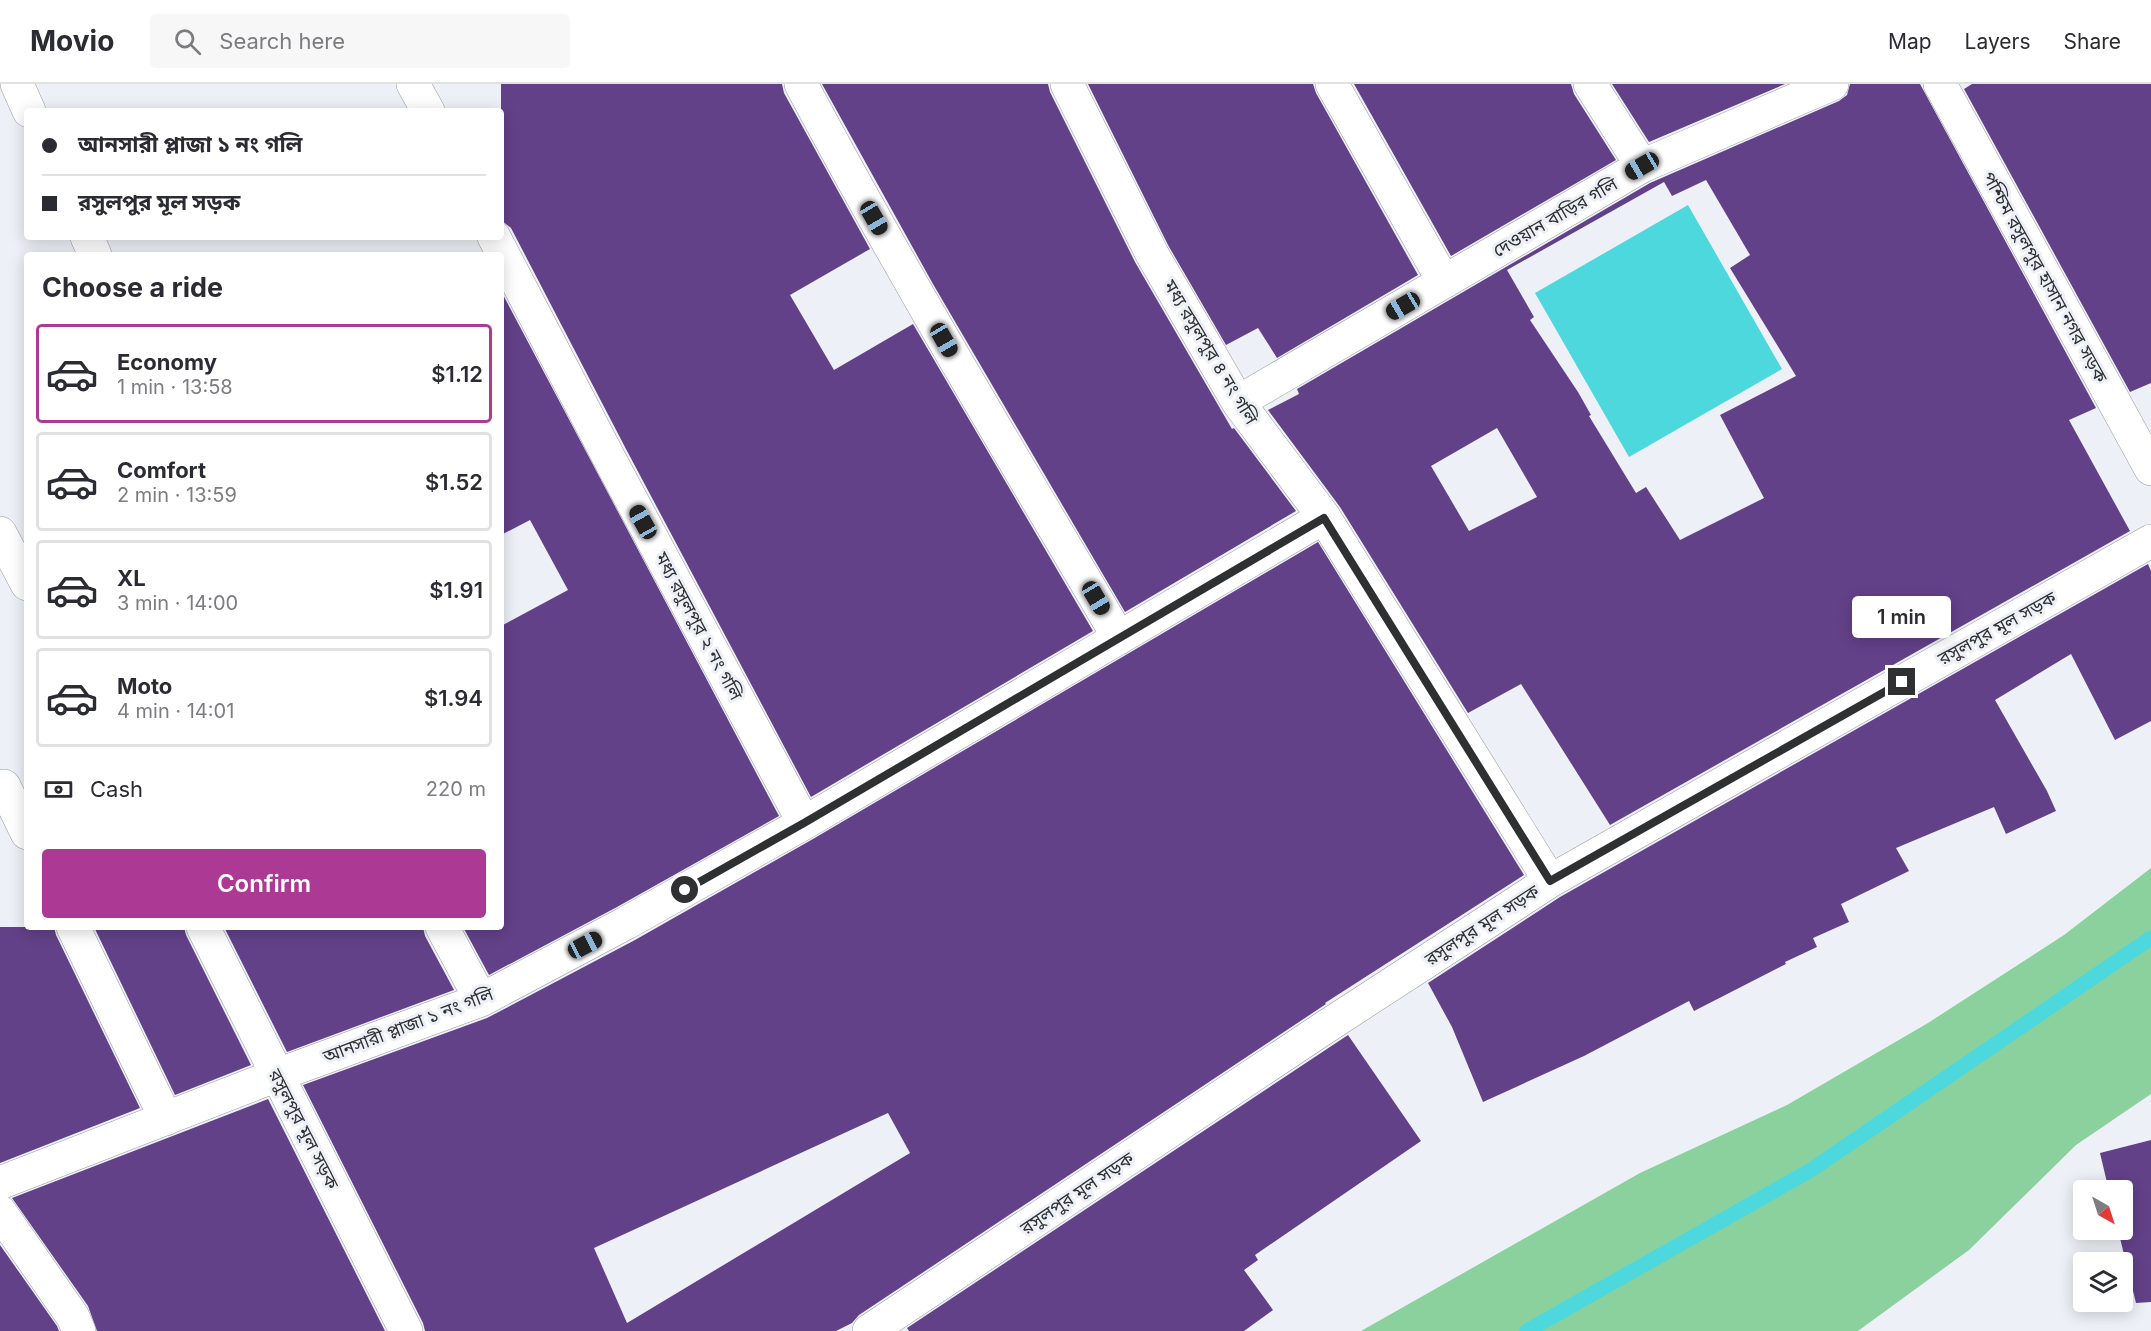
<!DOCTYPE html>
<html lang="en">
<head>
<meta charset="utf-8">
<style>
  :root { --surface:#fff; --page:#f7f7f7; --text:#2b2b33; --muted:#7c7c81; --line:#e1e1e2; --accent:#ac3994 }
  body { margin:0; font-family:Inter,"Noto Sans Bengali",sans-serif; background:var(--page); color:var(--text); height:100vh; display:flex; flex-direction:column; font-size:22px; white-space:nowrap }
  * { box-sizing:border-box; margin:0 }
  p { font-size:20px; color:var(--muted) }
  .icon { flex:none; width:33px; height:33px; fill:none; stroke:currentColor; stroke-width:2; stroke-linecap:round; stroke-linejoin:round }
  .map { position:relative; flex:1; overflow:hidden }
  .panel { position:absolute; left:24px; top:168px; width:480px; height:678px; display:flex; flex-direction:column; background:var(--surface); border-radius:6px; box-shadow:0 3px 15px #0003 }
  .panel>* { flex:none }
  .hud { position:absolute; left:24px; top:24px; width:480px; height:132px; border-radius:6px; box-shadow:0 3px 15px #0003; display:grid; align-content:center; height:132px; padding:0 18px; background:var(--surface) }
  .needle { width:39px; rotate:141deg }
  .controls { position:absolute; left:2073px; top:1096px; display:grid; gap:12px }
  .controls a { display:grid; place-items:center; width:60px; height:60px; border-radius:6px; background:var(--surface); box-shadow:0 3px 15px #0003; font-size:30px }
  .end { position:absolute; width:27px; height:27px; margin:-14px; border:8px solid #2e3032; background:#fff; box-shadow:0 0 0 3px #fff }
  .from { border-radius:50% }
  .bubble { position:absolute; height:42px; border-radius:6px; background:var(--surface); box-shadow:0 3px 15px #0003; font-size:20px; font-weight:600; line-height:42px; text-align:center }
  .car { position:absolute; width:18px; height:36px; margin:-18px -9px; border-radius:8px; box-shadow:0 0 4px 2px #0007; background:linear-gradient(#222 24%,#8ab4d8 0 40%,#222 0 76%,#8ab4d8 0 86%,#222 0) }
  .hud b { display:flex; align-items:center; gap:21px; height:57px; font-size:22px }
  .hud b+b { border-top:2px solid var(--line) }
  .hud i { width:15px; height:15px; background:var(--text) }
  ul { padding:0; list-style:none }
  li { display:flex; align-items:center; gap:18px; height:99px; margin:0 12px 9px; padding:0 6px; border:3px solid var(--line); border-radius:6px }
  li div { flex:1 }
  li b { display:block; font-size:22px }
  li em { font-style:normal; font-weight:600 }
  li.on { border-color:var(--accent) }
  li>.icon { width:54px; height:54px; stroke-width:1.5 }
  h2 { padding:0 18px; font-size:27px; line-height:72px }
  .pay { display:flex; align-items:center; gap:15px; height:66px; padding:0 18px; font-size:22px }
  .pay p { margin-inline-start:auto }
  .button { display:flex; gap:12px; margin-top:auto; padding:12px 18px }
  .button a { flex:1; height:69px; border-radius:6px; background:var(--accent); color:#fff; font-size:24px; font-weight:600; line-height:69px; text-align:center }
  header { display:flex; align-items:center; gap:36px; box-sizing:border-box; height:84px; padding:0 30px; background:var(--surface); border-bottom:2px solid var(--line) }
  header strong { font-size:28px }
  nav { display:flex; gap:33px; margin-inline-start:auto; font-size:21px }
  .search { width:420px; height:54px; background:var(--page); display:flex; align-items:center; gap:15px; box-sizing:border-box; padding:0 21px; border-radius:6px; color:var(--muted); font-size:22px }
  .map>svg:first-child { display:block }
  .green { fill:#8bd19d }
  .water { fill:#4dd8de }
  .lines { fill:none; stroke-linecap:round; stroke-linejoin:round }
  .stream { stroke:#4dd8de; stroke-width:15 }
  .building { fill:#634189; fill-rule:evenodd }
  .minor-casing { stroke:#979ba0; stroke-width:34 }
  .minor { stroke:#fff; stroke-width:33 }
  .route { stroke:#2e3032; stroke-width:8 }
  .labels { text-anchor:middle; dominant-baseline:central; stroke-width:6; stroke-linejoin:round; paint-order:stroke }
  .street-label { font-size:18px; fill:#2e3032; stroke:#edf1f7 }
</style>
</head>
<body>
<header>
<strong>Movio</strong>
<div class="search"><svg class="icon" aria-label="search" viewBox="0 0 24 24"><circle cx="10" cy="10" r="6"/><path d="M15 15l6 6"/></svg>Search here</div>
<nav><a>Map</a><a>Layers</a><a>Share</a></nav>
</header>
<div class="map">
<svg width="2151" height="1247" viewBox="0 0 2151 1247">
  <rect width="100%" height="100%" fill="#edf1f7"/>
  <path class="green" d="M2151,784V1010L2076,1061L1969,1166L1858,1247H1361L1640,1089L1787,1021L1928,939L2064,851Z"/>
  <path class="water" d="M1688,121L1782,285L1629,373L1535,209Z"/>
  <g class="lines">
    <path class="stream" d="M1527,1247L1811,1086L2151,854"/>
  </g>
  <path class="building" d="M501,0H782L784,9L870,165L790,211L834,286L913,240L1093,547L811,713L626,365L511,144L501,136Z
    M822,0H1048L1050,8L1135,178L1232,345L1234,344L1296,427L1125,528L933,200Z
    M1088,0H1313L1316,9L1418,191L1277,274L1258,244L1226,261L1168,161Z
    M1354,0H1571L1574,10L1616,76L1451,172Z
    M1612,0H1785L1649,58Z
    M1850,0H1920L2096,324L2069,336L2130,447L1610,741L1521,600L1468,629L1340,423L1268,326L1299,310L1297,305L1650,99L1839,17L1847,11ZM1706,96L1750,171L1730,184L1796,292L1720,331L1764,414L1680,456L1646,403L1636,409L1589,332L1591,331L1578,308L1530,236L1534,233L1507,186L1664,98L1672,112ZM1497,344L1537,413L1469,447L1431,382Z
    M1972,0H2151V299L2130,308L1964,5Z
    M501,207L779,732L617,823L489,891L463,843H501V542L568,506L530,436L501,451Z
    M1318,458L1524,791L1325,919L1326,920L859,1231L852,1239L836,1247H425L423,1239L303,1001L487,934L635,856L813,755ZM888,1029L910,1069L627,1239L594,1164Z
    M2148,480L2151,487V637L2115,656L2071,570L1995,616L2047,707L2056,727L2006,750L1994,723L1896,764L1909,787L1841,820L1849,838L1813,854L1817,863L1785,878L1786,880L1694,927L1689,917L1584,972L1483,1018L1452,943L1428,899L1560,813Z
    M0,843H54L56,851L140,1024L0,1079Z
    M94,843H184L186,851L251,981L175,1011Z
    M224,843H423L425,852L454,906L287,968Z
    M1348,951L1421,1057L1255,1171L1258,1176L1244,1186L1273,1226L1244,1247H909L907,1244Z
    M268,1015L385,1247H97L88,1222L12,1114Z
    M2151,1056V1218L2136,1219L2118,1146H2122V1107H2109L2100,1069Z
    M0,1161L57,1242L59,1247H0Z"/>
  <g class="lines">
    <defs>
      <path id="minor" d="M17,0L29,27
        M413,0L428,27
        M801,0C901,188 1011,370 1119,554
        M1067,0L1152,170L1238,318L1324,433L1550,797
        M1332,0L1444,198
        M1590,0L1642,82
        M1940,0L2151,385
        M87,153L95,171
        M494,153L609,374L804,739
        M1238,318L1642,82L1832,0
        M0,449L27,500
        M4,702L27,749
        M73,843L166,1035
        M203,843L406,1247
        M442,843L481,916
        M0,1099L277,991L481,916L626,839L804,739L1324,433
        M0,1128L73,1233L79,1247
        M869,1247L1324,944L1550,797L2151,457"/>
    </defs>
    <use href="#minor" class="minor-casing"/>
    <use href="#minor" class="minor"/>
  </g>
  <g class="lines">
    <path class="route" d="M685,806L804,739L1324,434L1550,797L1902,598"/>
  </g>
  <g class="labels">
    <g class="street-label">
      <text transform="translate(1555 133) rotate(-30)">দেওয়ান বাড়ির গলি</text>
      <text transform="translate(2045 193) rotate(61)">পশ্চিম রসুলপুর হাসান নগর সড়ক</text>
      <text transform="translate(1211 268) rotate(59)">মধ্য রসুলপুর ৪ নং গলি</text>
      <text transform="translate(699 542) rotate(62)">মধ্য রসুলপুর ২ নং গলি</text>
      <text transform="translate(1997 544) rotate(-29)">রসুলপুর মূল সড়ক</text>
      <text transform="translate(1482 841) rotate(-33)">রসুলপুর মূল সড়ক</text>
      <text transform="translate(408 941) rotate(-21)">আনসারী প্লাজা ১ নং গলি</text>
      <text transform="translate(304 1045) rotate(63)">রসুলপুর মূল সড়ক</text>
      <text transform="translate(1077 1109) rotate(-34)">রসুলপুর মূল সড়ক</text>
    </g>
  </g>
</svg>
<div class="controls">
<a><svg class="needle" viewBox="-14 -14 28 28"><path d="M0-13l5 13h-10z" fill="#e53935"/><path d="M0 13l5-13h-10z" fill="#7c7c81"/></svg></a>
<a><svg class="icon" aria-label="layers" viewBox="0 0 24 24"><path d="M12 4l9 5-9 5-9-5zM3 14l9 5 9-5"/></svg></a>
</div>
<i class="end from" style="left:685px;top:806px"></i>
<i class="end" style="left:1902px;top:598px"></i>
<div class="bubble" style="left:1852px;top:512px;width:99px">1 min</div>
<i class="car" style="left:1642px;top:82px;rotate:240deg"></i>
<i class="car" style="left:874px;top:134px;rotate:150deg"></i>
<i class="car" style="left:1403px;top:222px;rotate:240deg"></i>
<i class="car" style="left:944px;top:256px;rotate:150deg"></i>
<i class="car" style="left:643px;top:438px;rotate:331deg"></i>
<i class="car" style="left:1096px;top:514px;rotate:149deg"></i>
<i class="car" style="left:585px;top:861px;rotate:62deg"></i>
<div class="hud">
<b><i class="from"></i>আনসারী প্লাজা ১ নং গলি</b>
<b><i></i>রসুলপুর মূল সড়ক</b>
</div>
<section class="panel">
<h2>Choose a ride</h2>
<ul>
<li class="on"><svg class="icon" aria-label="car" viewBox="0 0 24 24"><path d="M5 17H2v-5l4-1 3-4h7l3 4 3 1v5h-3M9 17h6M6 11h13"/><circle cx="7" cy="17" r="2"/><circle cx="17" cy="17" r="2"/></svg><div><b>Economy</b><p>1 min · 13:58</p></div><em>$1.12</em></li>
<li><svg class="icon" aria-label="car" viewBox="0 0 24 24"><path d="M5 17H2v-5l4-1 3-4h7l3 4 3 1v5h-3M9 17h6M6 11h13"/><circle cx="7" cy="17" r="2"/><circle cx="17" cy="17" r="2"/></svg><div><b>Comfort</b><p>2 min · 13:59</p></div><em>$1.52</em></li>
<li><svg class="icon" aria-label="car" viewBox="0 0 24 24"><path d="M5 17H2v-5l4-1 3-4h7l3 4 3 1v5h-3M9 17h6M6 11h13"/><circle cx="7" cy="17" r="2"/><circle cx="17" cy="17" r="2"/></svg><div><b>XL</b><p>3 min · 14:00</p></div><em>$1.91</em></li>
<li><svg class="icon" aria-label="car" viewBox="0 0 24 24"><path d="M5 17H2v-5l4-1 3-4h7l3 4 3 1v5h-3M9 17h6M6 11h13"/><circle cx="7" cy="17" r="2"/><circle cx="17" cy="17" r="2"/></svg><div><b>Moto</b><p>4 min · 14:01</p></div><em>$1.94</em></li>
</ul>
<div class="pay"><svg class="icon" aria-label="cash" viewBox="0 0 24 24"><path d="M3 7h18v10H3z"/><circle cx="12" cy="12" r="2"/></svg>Cash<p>220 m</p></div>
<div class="button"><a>Confirm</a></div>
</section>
</div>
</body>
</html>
